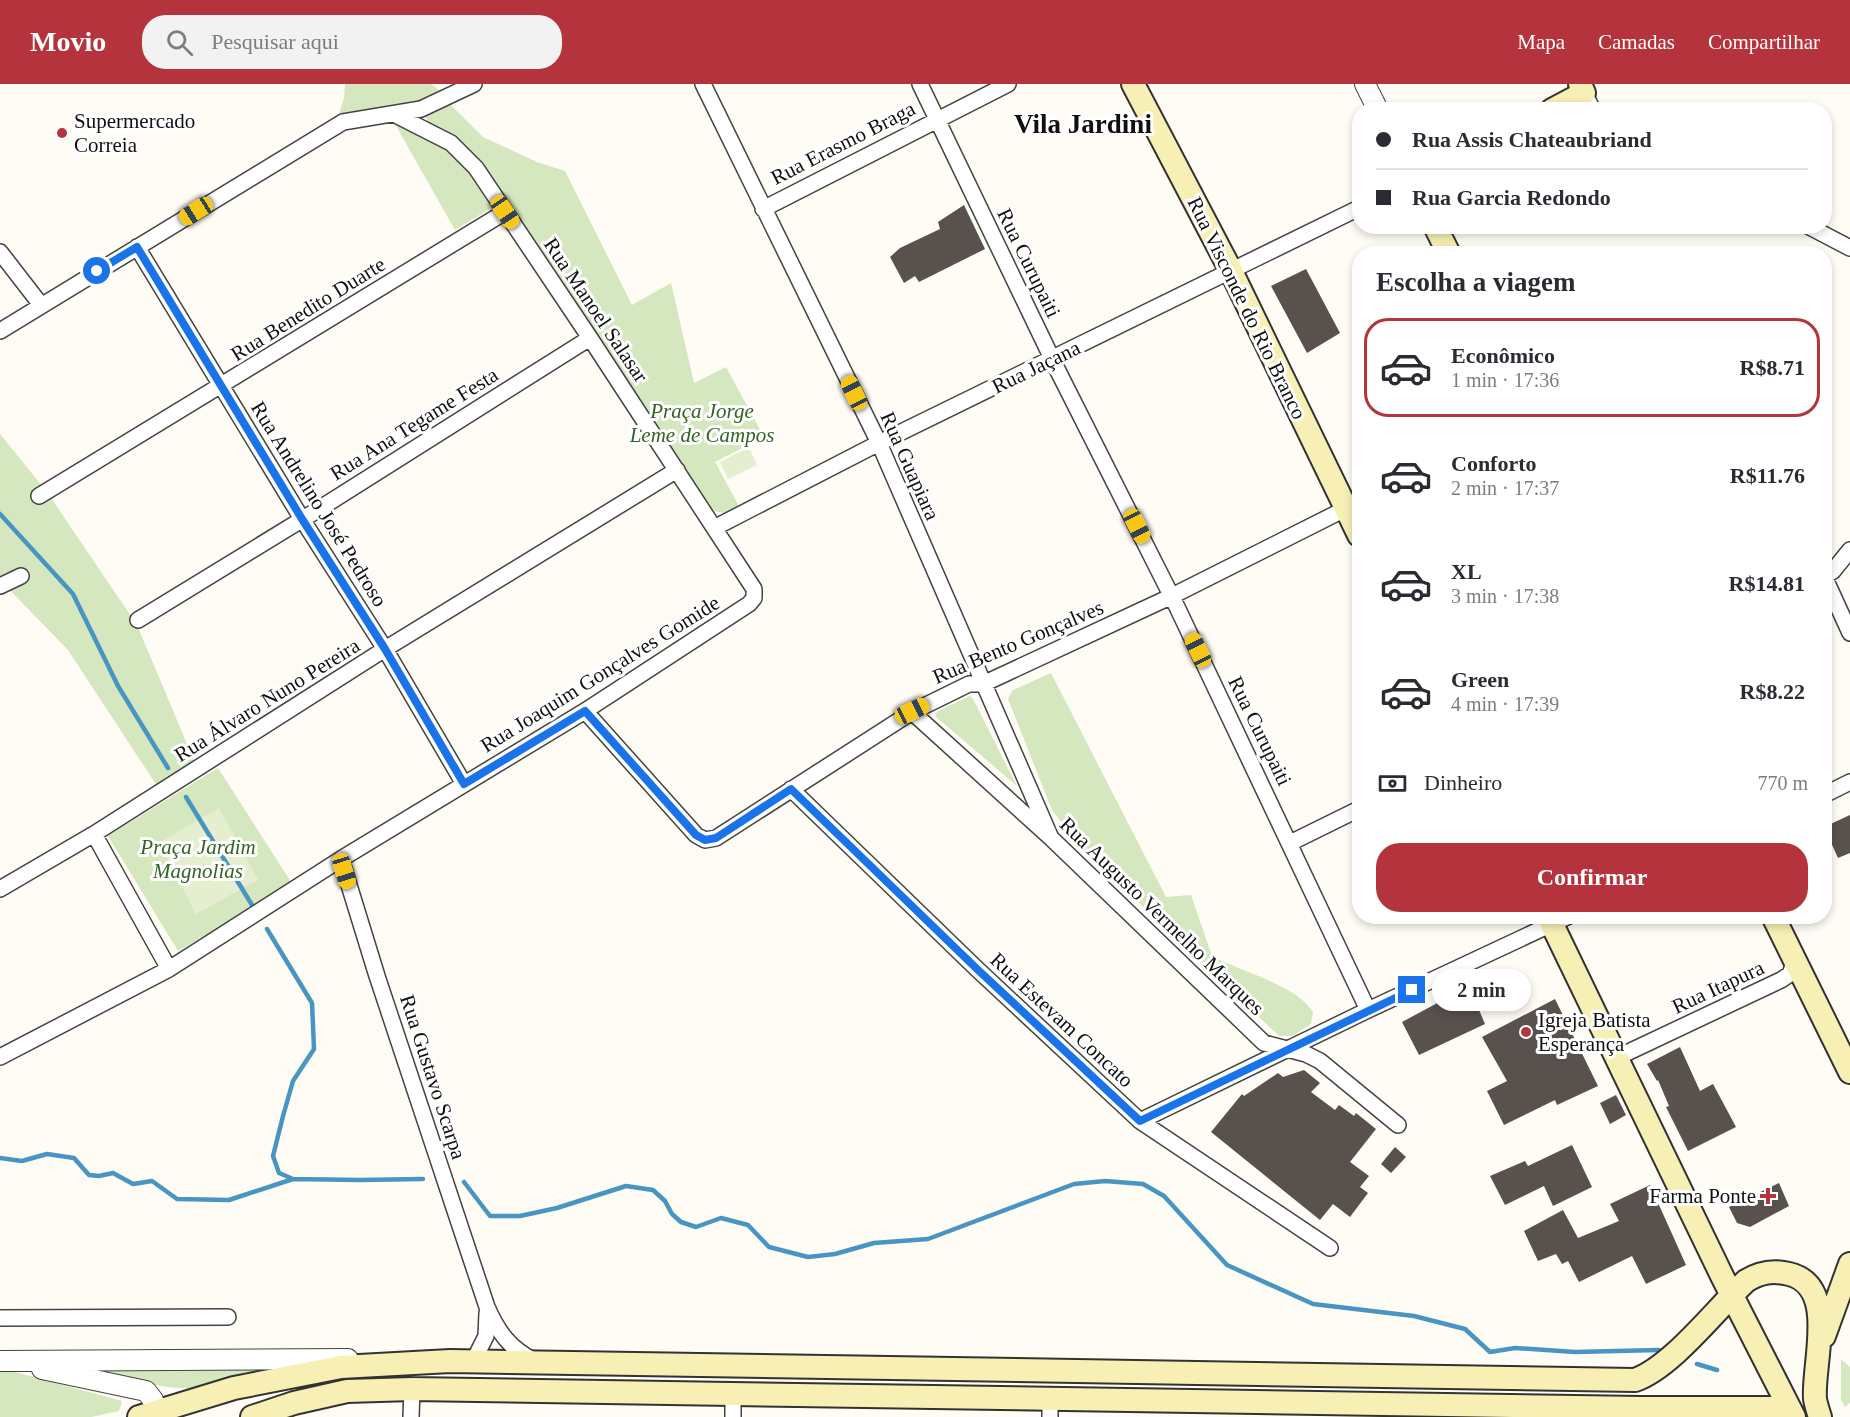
<!DOCTYPE html>
<html lang="pt">
<head>
<meta charset="utf-8">
<style>
  :root { --surface:#fff; --page:#f2f2f3; --text:#2b2b33; --muted:#7c7c81; --line:#e1e1e2; --accent:#b5333c }
  body { margin:0; font-family:Georgia,serif; background:var(--page); color:var(--text); height:100vh; display:flex; flex-direction:column; font-size:22px; white-space:nowrap }
  * { box-sizing:border-box; margin:0 }
  p { font-size:20px; color:var(--muted) }
  .icon { flex:none; width:33px; height:33px; fill:none; stroke:currentColor; stroke-width:2; stroke-linecap:round; stroke-linejoin:round }
  .map { position:relative; flex:1; overflow:hidden }
  .panel { position:absolute; left:1352px; top:162px; width:480px; height:678px; display:flex; flex-direction:column; background:var(--surface); border-radius:24px; box-shadow:0 3px 9px #0003 }
  .panel>* { flex:none }
  .top-card { position:absolute; left:1352px; top:18px; width:480px; height:132px; border-radius:24px; box-shadow:0 3px 9px #0003; display:grid; align-content:center; height:132px; padding:0 24px; background:var(--surface) }
  .end { position:absolute; width:27px; height:27px; margin:-14px; border:8px solid #1a73e8; background:#fff; box-shadow:0 0 0 3px #fff }
  .from { border-radius:50% }
  .bubble { position:absolute; height:42px; border-radius:21px; background:var(--surface); box-shadow:0 3px 9px #0003; font-size:20px; font-weight:600; line-height:42px; text-align:center }
  .car { position:absolute; width:18px; height:36px; margin:-18px -9px; border-radius:8px; box-shadow:0 0 4px 2px #0007; background:linear-gradient(#f5c518 24%,#345 0 40%,#f5c518 0 76%,#345 0 86%,#f5c518 0) }
  .top-card b { display:flex; align-items:center; gap:21px; height:57px; font-size:22px }
  .top-card b+b { border-top:2px solid var(--line) }
  .top-card i { width:15px; height:15px; background:var(--text) }
  ul { padding:0; list-style:none }
  li { display:flex; align-items:center; gap:18px; height:99px; margin:0 12px 9px; padding:0 12px; border:3px solid transparent; border-radius:24px }
  li div { flex:1 }
  li b { display:block; font-size:22px }
  li em { font-style:normal; font-weight:600 }
  li.on { border-color:var(--accent) }
  li>.icon { width:54px; height:54px; stroke-width:1.5 }
  h2 { padding:0 24px; font-size:27px; line-height:72px }
  .pay { display:flex; align-items:center; gap:15px; height:66px; padding:0 24px; font-size:22px }
  .pay p { margin-inline-start:auto }
  .action { display:flex; gap:12px; margin-top:auto; padding:12px 24px }
  .action a { flex:1; height:69px; border-radius:24px; background:var(--accent); color:#fff; font-size:24px; font-weight:600; line-height:69px; text-align:center }
  header { display:flex; align-items:center; gap:36px; box-sizing:border-box; height:84px; padding:0 30px; background:var(--accent); color:#fff }
  header strong { font-size:28px }
  nav { display:flex; gap:33px; margin-inline-start:auto; font-size:21px }
  .search { width:420px; height:54px; background:var(--page); display:flex; align-items:center; gap:15px; box-sizing:border-box; padding:0 21px; border-radius:24px; color:var(--muted); font-size:22px }
  .map>svg:first-child { display:block }
  .green { fill:#d4e7bf }
  .pitch { fill:#e5efd0 }
  .lines { fill:none; stroke-linecap:round; stroke-linejoin:round }
  .stream { stroke:#4995c2; stroke-width:4.5 }
  .building { fill:#58514d }
  .minor-casing { stroke:#434343; stroke-width:18 }
  .tertiary-casing { stroke:#434343; stroke-width:22 }
  .secondary-casing { stroke:#323232; stroke-width:26 }
  .minor { stroke:#fff; stroke-width:15 }
  .tertiary { stroke:#fff; stroke-width:20 }
  .secondary { stroke:#f8efb4; stroke-width:22 }
  .route { stroke:#1a73e8; stroke-width:8 }
  .poi-dot { fill:#b5333c; stroke:#fff; stroke-width:2 }
  .labels { text-anchor:middle; dominant-baseline:central; stroke-width:6; stroke-linejoin:round; paint-order:stroke }
  .poi-label { font-size:21px; fill:#101010; stroke:#fff; text-anchor:start }
  .street-label { font-size:21px; fill:#101010; stroke:#fff }
  .park-label { font-size:21px; font-style:italic; fill:#336325; stroke:#fff }
  .district-label { font-size:27px; font-weight:bold; fill:#101010; stroke:#fff }
</style>
</head>
<body>
<header>
<strong>Movio</strong>
<div class="search"><svg class="icon" aria-label="search" viewBox="0 0 24 24"><circle cx="10" cy="10" r="6"/><path d="M15 15l6 6"/></svg>Pesquisar aqui</div>
<nav><a>Mapa</a><a>Camadas</a><a>Compartilhar</a></nav>
</header>
<div class="map">
<svg width="1850" height="1333" viewBox="0 0 1850 1333">
  <rect width="100%" height="100%" fill="#fefcf4"/>
  <path class="green" d="M345,0H431L439,6C417,27 369,26 339,30L344,14Z
    M451,21L483,53L537,78L565,87L632,221L671,199L694,299L726,283L764,353L715,378L740,424C729,430 723,430 712,426L514,132L455,55L429,39L425,33L430,27Z
    M391,33L437,57L475,90L493,123L455,146Z
    M0,350L47,408L137,541L195,679L159,705L68,566L0,496Z
    M1051,589L1166,813L1191,811L1212,872C1241,888 1295,900 1313,928L1311,940L1292,952H1279L1120,801L1071,751L1052,726L1008,615L1013,606Z
    M970,612L973,615L1017,702L935,632L938,627Z
    M218,684L293,801L178,867L108,752Z
    M1841,1275L1850,1283V1319L1845,1323L1841,1316Z
    M0,1284L122,1317L119,1327L91,1333H0Z
    M99,1284H270L264,1293C246,1296 227,1301 209,1303C169,1308 131,1296 94,1287Z"/>
  <path class="pitch" d="M749,363L757,381L728,395L720,378Z
    M219,724L258,796L196,830L159,759Z"/>
  <g class="lines">
    <path class="stream" d="M0,430L73,510L118,602L168,684
      M186,713L252,821
      M267,845L312,919L314,965L293,997L283,1032L273,1072L279,1089L293,1095
      M0,1074L22,1077L47,1070L74,1074L89,1091L99,1092L113,1089L133,1100L152,1097L177,1115L229,1116L293,1095L359,1096L423,1095
      M464,1098L490,1132H520L557,1124L626,1102L653,1106L665,1117L672,1130L681,1138L696,1143L721,1134L748,1141L769,1163L808,1173L835,1170L874,1159L928,1155L1074,1100L1105,1097L1143,1100L1164,1112L1227,1181L1313,1220L1414,1232L1465,1245L1490,1268L1515,1264L1575,1268L1659,1266
      M1697,1280L1717,1286"/>
  </g>
  <path class="building" d="M964,121L985,165L919,198L915,192L904,199L890,173L900,164L940,145L938,138Z
    M1306,185L1340,249L1307,269L1271,202Z
    M1850,731V769L1838,774L1824,743Z
    M1469,902L1485,940L1419,971L1402,938Z
    M1555,915L1598,1002L1557,1021L1555,1016L1504,1041L1487,1007L1507,997L1482,953Z
    M1680,963L1700,1007L1713,1000L1736,1043L1688,1067L1666,1023L1669,1022L1658,996L1657,997L1647,980Z
    M1304,986L1320,999L1311,1008L1335,1026L1339,1021L1354,1032L1356,1029L1376,1045L1350,1078L1369,1092L1360,1103L1368,1109L1350,1133L1333,1120L1320,1136L1211,1048L1242,1010L1244,1012L1278,989L1283,993Z
    M1616,1011L1626,1031L1610,1040L1600,1019Z
    M1572,1061L1592,1103L1553,1122L1544,1102L1505,1121L1490,1092L1525,1077L1528,1082Z
    M1395,1063L1406,1073L1391,1089L1381,1080Z
    M1779,1099L1789,1122L1750,1143L1737,1139L1729,1123Z
    M1650,1101L1686,1181L1646,1200L1632,1172L1579,1198L1568,1177L1562,1180L1556,1170L1538,1177L1524,1147L1563,1126L1578,1154L1619,1137L1610,1120Z"/>
  <g class="lines">
    <defs>
      <path id="minor" d="M703,0L879,359L1051,754
        M920,0L1057,285L1177,523L1368,926
        M1584,9L1593,26
        M763,125L1008,0
        M1808,142L1850,164
        M137,163L302,435L385,565L464,700
        M0,168L41,221
        M0,247L343,38L421,25L474,0
        M39,412L505,128
        M714,444L879,359L1359,124
        M1824,492L1850,549
        M1824,493L1833,487L1850,466
        M0,502L21,492
        M138,536L311,430L590,254
        M585,627L696,751L705,756L716,754L912,628L969,600H983L1172,512L1359,418
        M912,628L1051,754L1264,959L1306,970L1320,977L1398,1041
        M791,705L977,885L1140,1037L1330,1164
        M1824,711L1850,698
        M94,750L385,565L677,386
        M1290,759L1359,725
        M341,775L377,892L487,1223C498,1248 510,1265 535,1277
        M0,805L94,750L169,885
        M0,973L169,885L341,775L585,627L749,520L754,514V505L590,254L476,84L451,59L394,30
        M1616,974L1781,896L1790,890L1795,876
        M1140,1037L1368,926L1569,832
        M0,1234L228,1233
        M473,1278L486,1252L487,1229
        M411,1333L412,1305
        M733,1333V1310
        M1050,1333V1315"/>
      <path id="tertiary" d="M1365,0L1378,26
        M0,1277L348,1275
        M42,1285L146,1307L153,1316L157,1333"/>
      <path id="secondary" d="M1133,0L1231,187L1359,451
        M1552,26L1584,9L1580,0
        M1435,142L1449,170
        M1548,832L1723,1194L1794,1333
        M1773,832L1850,988
        M1824,1252L1850,1180
        M139,1333L234,1304L341,1283L450,1277L1635,1296C1672,1283 1716,1225 1746,1197C1760,1188 1773,1186 1789,1190C1839,1202 1812,1281 1815,1315C1816,1321 1818,1327 1820,1333
        M252,1333L294,1319L347,1307L412,1305L1642,1324H1788"/>
    </defs>
    <use href="#minor" class="minor-casing"/>
    <use href="#tertiary" class="tertiary-casing"/>
    <use href="#secondary" class="secondary-casing"/>
    <use href="#minor" class="minor"/>
    <use href="#tertiary" class="tertiary"/>
    <use href="#secondary" class="secondary"/>
  </g>
  <g class="lines">
    <path class="route" d="M97,187L137,163L302,435L385,565L464,700L585,627L696,751L705,756L716,754L791,705L977,885L1140,1037L1412,906"/>
  </g>
  <g class="poi-dot">
    <circle cx="62" cy="49" r="6"/>
    <circle cx="1526" cy="948" r="6"/>
    <path d="M1765 1103h6v6h6v6h-6v6h-6v-6h-6v-6h6z"/>
  </g>
  <g class="labels">
    <g class="poi-label">
      <text x="74" y="37">Supermercado<tspan x="74" dy="24">Correia</tspan></text>
      <text x="1538" y="936">Igreja Batista<tspan x="1538" dy="24">Esperança</tspan></text>
      <text x="1756" y="1112" text-anchor="end">Farma Ponte</text>
    </g>
    <g class="street-label">
      <text transform="translate(843 59) rotate(-27)">Rua Erasmo Braga</text>
      <text transform="translate(1029 179) rotate(64)">Rua Curupaiti</text>
      <text transform="translate(1247 224) rotate(64)">Rua Visconde do Rio Branco</text>
      <text transform="translate(308 225) rotate(-32)">Rua Benedito Duarte</text>
      <text transform="translate(596 226) rotate(56)">Rua Manoel Salasar</text>
      <text transform="translate(1036 283) rotate(-26)">Rua Jaçana</text>
      <text transform="translate(414 340) rotate(-32)">Rua Ana Tegame Festa</text>
      <text transform="translate(910 382) rotate(66)">Rua Guapiara</text>
      <text transform="translate(319 420) rotate(58)">Rua Andrelino José Pedroso</text>
      <text transform="translate(1018 558) rotate(-23)">Rua Bento Gonçalves</text>
      <text transform="translate(600 590) rotate(-32)">Rua Joaquim Gonçalves Gomide</text>
      <text transform="translate(267 616) rotate(-32)">Rua Álvaro Nuno Pereira</text>
      <text transform="translate(1260 647) rotate(64)">Rua Curupaiti</text>
      <text transform="translate(1162 832) rotate(44)">Rua Augusto Vermelho Marques</text>
      <text transform="translate(1718 903) rotate(-25)">Rua Itapura</text>
      <text transform="translate(1062 936) rotate(43)">Rua Estevam Concato</text>
      <text transform="translate(433 993) rotate(72)">Rua Gustavo Scarpa</text>
    </g>
    <g class="park-label">
      <text x="702" y="327">Praça Jorge<tspan x="702" dy="24">Leme de Campos</tspan></text>
      <text x="198" y="763">Praça Jardim<tspan x="198" dy="24">Magnolias</tspan></text>
    </g>
    <g class="district-label">
      <text x="1083" y="40">Vila Jardini</text>
    </g>
  </g>
</svg>
<i class="end from" style="left:97px;top:187px"></i>
<i class="end" style="left:1412px;top:906px"></i>
<div class="bubble" style="left:1432px;top:885px;width:99px">2 min</div>
<i class="car" style="left:196px;top:127px;rotate:238deg"></i>
<i class="car" style="left:505px;top:128px;rotate:146deg"></i>
<i class="car" style="left:854px;top:309px;rotate:334deg"></i>
<i class="car" style="left:1137px;top:442px;rotate:153deg"></i>
<i class="car" style="left:1198px;top:566px;rotate:334deg"></i>
<i class="car" style="left:912px;top:627px;rotate:64deg"></i>
<i class="car" style="left:344px;top:787px;rotate:163deg"></i>
<div class="top-card">
<b><i class="from"></i>Rua Assis Chateaubriand</b>
<b><i></i>Rua Garcia Redondo</b>
</div>
<section class="panel">
<h2>Escolha a viagem</h2>
<ul>
<li class="on"><svg class="icon" aria-label="car" viewBox="0 0 24 24"><path d="M5 17H2v-5l4-1 3-4h7l3 4 3 1v5h-3M9 17h6M6 11h13"/><circle cx="7" cy="17" r="2"/><circle cx="17" cy="17" r="2"/></svg><div><b>Econômico</b><p>1 min · 17:36</p></div><em>R$8.71</em></li>
<li><svg class="icon" aria-label="car" viewBox="0 0 24 24"><path d="M5 17H2v-5l4-1 3-4h7l3 4 3 1v5h-3M9 17h6M6 11h13"/><circle cx="7" cy="17" r="2"/><circle cx="17" cy="17" r="2"/></svg><div><b>Conforto</b><p>2 min · 17:37</p></div><em>R$11.76</em></li>
<li><svg class="icon" aria-label="car" viewBox="0 0 24 24"><path d="M5 17H2v-5l4-1 3-4h7l3 4 3 1v5h-3M9 17h6M6 11h13"/><circle cx="7" cy="17" r="2"/><circle cx="17" cy="17" r="2"/></svg><div><b>XL</b><p>3 min · 17:38</p></div><em>R$14.81</em></li>
<li><svg class="icon" aria-label="car" viewBox="0 0 24 24"><path d="M5 17H2v-5l4-1 3-4h7l3 4 3 1v5h-3M9 17h6M6 11h13"/><circle cx="7" cy="17" r="2"/><circle cx="17" cy="17" r="2"/></svg><div><b>Green</b><p>4 min · 17:39</p></div><em>R$8.22</em></li>
</ul>
<div class="pay"><svg class="icon" aria-label="cash" viewBox="0 0 24 24"><path d="M3 7h18v10H3z"/><circle cx="12" cy="12" r="2"/></svg>Dinheiro<p>770 m</p></div>
<div class="action"><a>Confirmar</a></div>
</section>
</div>
</body>
</html>
